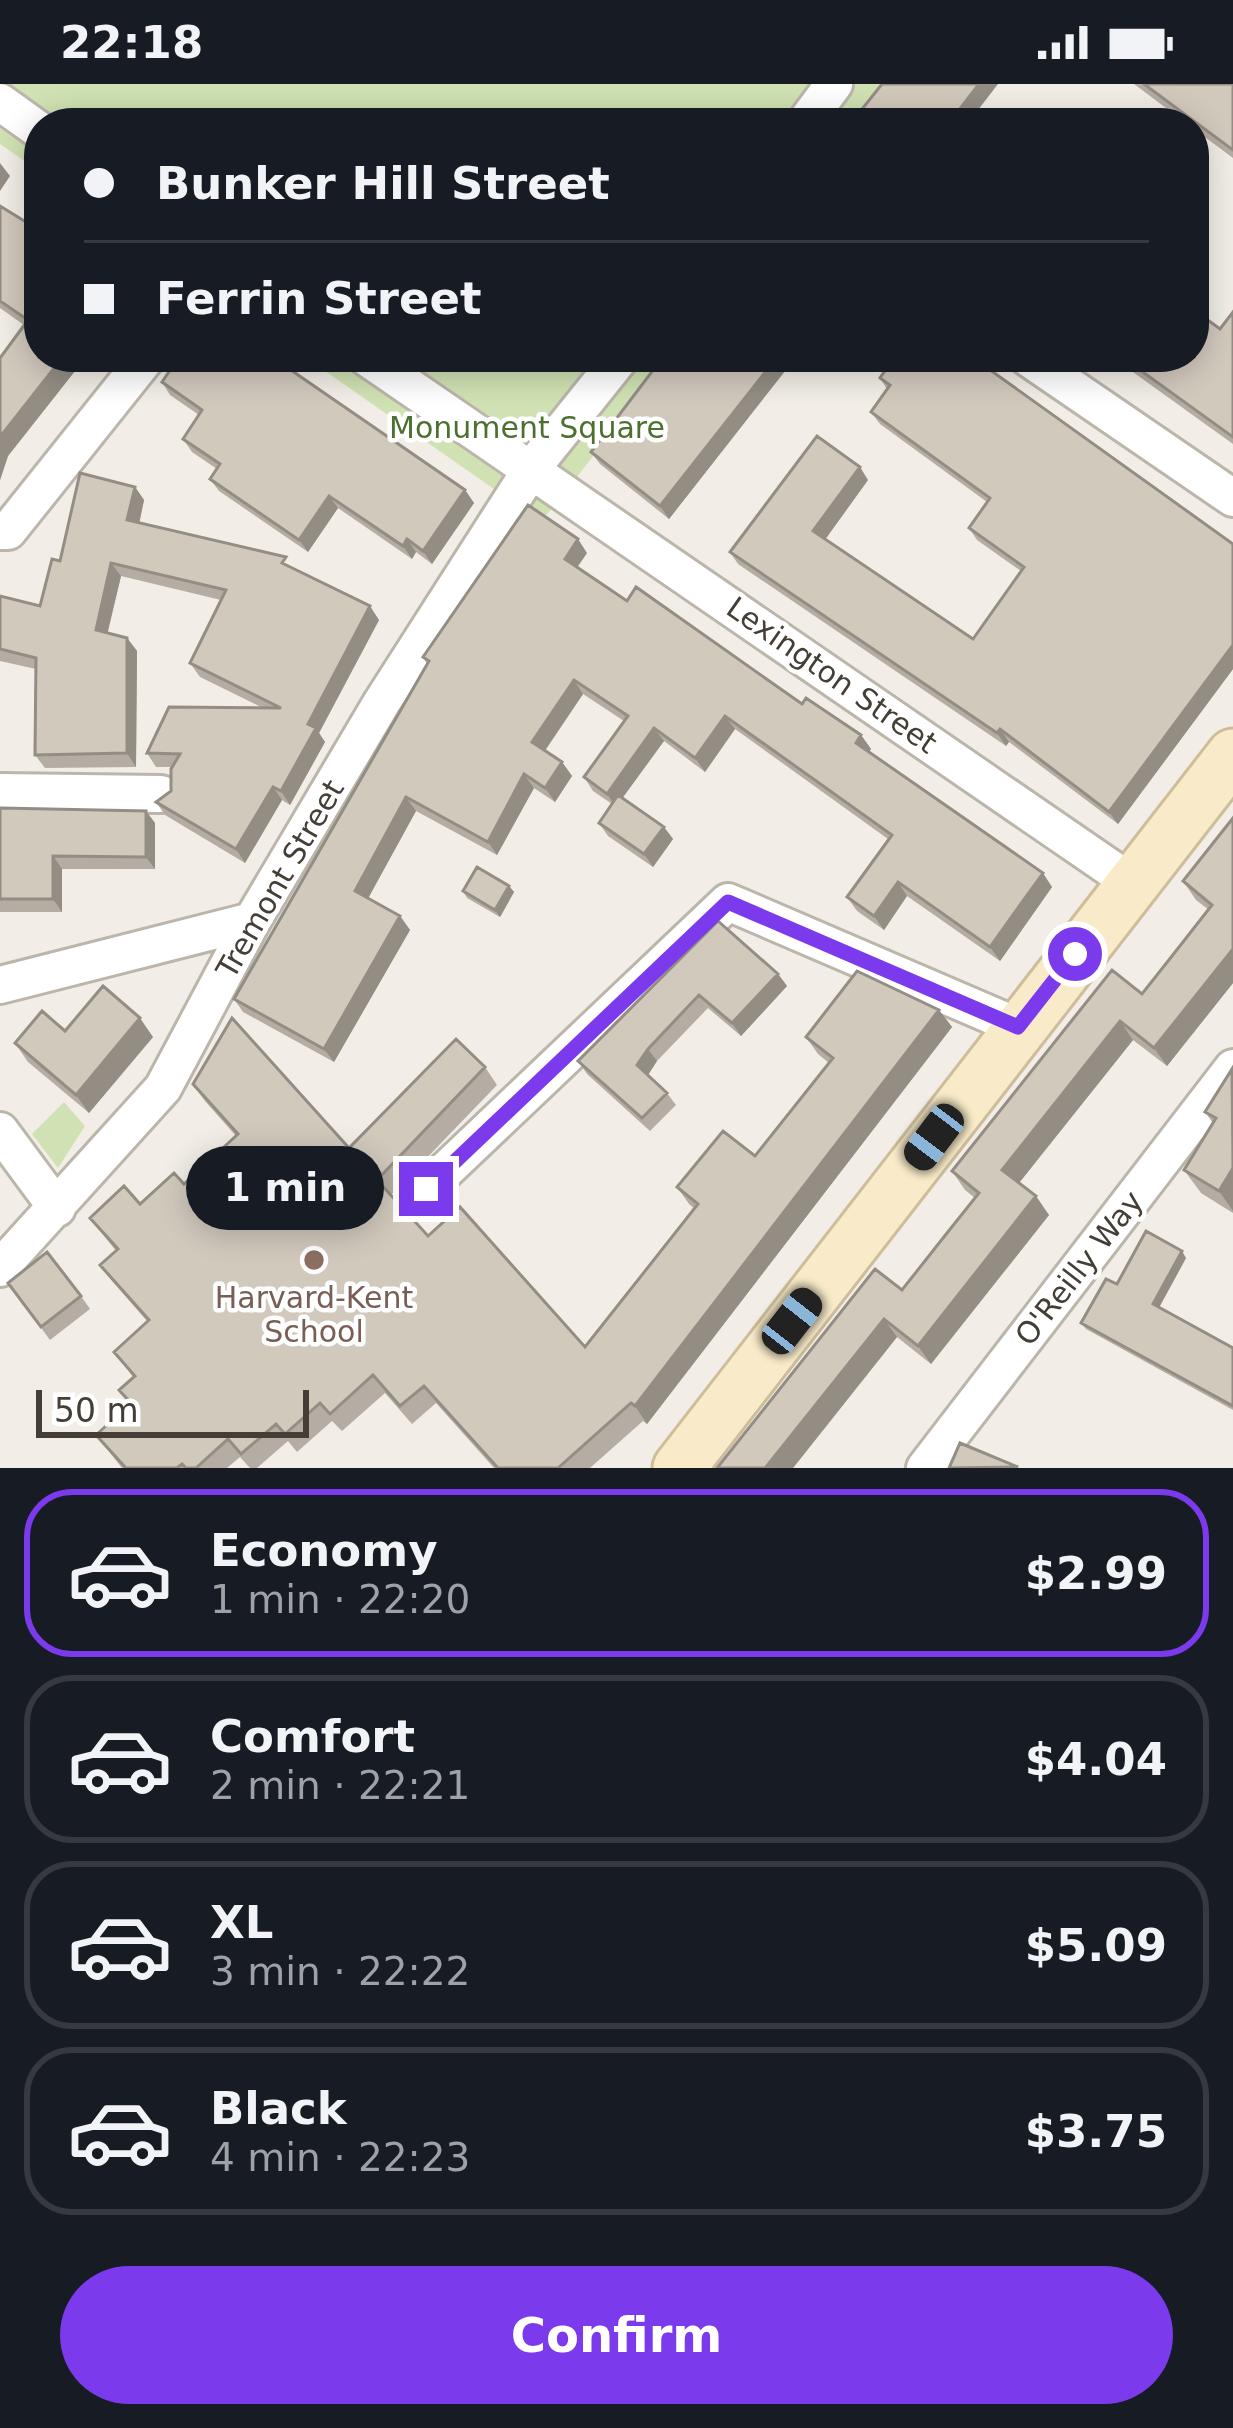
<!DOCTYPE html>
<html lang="en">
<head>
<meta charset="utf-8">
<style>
  :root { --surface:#171b24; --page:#20242c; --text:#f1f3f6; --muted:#9ea1a6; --line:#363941; --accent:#7c3aed }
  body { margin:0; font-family:"DejaVu Sans",sans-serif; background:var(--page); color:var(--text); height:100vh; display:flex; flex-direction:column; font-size:45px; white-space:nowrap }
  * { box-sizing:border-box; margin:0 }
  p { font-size:39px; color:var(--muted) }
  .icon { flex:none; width:66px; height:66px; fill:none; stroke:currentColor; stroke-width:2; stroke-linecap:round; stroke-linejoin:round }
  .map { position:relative; height:1384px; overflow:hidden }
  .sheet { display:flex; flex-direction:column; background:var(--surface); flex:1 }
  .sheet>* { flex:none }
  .hud { position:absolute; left:24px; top:24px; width:1185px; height:264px; border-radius:48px; box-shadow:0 6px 30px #0003; display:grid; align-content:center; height:264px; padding:0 60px; background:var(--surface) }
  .scale { position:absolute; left:36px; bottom:30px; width:273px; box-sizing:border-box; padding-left:12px; border:6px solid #443e36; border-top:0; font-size:33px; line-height:42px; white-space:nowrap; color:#443e36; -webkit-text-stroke:9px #fff; paint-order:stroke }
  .end { position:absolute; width:54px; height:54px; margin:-27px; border:15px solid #7c3aed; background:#fff; box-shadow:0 0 0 6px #fff }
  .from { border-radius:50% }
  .bubble { position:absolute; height:84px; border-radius:42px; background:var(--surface); box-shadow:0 6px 30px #0003; font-size:39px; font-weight:800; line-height:84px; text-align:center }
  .car { position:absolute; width:36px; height:72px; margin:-36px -18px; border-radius:15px; box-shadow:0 0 9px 3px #0007; background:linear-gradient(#222 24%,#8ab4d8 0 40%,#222 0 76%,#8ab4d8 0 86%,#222 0) }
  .hud b { display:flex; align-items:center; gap:42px; height:114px; font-size:45px }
  .hud b+b { border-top:3px solid var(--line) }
  .hud i { width:30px; height:30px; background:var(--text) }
  ul { padding:21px 0 0; list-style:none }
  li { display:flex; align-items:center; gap:36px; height:168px; margin:0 24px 18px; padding:0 36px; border:6px solid var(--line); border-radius:48px }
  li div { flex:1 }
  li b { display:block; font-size:45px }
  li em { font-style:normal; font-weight:800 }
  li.selected { border-color:var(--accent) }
  li>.icon { width:108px; height:108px; stroke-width:1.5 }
  .button { display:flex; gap:24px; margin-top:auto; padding:24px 60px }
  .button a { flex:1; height:138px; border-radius:72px; background:var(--accent); color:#fff; font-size:48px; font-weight:800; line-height:138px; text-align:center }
  .status { display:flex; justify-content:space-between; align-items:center; height:84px; padding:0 60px; background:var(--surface); direction:ltr }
  .status svg { height:33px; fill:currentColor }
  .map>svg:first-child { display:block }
  .green { fill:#d0e2b3 }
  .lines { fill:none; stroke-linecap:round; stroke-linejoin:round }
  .street-casing { stroke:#bcb5aa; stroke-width:42 }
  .secondary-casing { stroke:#cdbd9a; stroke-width:57 }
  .street { stroke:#fff; stroke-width:36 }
  .secondary { stroke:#f9ebc9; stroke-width:51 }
  .wall { fill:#b5ada3 }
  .shaded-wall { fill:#938d84 }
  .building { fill:#d2c9bd; stroke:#938d84; stroke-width:3 }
  .route { stroke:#7c3aed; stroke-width:15 }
  .education-dot { fill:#8d6e63; stroke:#fff; stroke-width:4.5 }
  .labels { text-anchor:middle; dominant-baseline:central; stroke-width:9; stroke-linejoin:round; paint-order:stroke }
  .park-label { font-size:30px; fill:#4c702f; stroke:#fff }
  .street-label { font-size:30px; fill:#443e36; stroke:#fff }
  .education-label { font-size:30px; fill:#785e54; stroke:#fff }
</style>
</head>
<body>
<div class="status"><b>22:18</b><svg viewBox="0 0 49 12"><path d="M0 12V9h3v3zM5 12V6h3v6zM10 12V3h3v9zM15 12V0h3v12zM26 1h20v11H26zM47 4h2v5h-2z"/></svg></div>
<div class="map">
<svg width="1233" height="1384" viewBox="0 0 1233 1384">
  <rect width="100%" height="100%" fill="#f2eee7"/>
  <path class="green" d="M0,0H888L857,39H39V87L0,60Z
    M305,273H672L541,438Z
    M64,1018L85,1042L58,1084L32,1050Z"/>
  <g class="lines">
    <defs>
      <path id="street" d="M0,18L39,46
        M805,39L834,0
        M366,273L1132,799
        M1027,273L1233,414
        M0,447H8L147,273
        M0,708L161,710
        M0,901L252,837
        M0,1047L57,1124
        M426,1105L728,818L1019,943
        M0,1184L163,1004L252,837L382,618L532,384L621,273
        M925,1384L1233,984"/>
      <path id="secondary" d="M679,1384L1233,671"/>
    </defs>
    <use href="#street" class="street-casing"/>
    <use href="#secondary" class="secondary-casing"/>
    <use href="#street" class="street"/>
    <use href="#secondary" class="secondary"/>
  </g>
  <path class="wall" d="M1134,0H1233V74L1194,45V39H1186Z
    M0,122L39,273H86L8,372L0,396V274L24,241L0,224Z
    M1233,228V360L1112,273H1194L1220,245Z
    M663,273H796L669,435L600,380L591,368Z
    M883,277L1233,460V585L1118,740L1009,658L1006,662L738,480L730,468L868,396L825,455L973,555L1021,487L977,456L969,444L987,418L880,340L871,328L887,305L880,294L887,283Z
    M162,298L465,406L474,419L432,480L416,468L412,475L338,424L308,468L219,407L210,395L217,385L192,368L183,355L199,331L170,311Z
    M135,403L144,416L139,439L295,485L379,536L319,649L325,658L290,721L282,716L245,779L165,731L156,718L171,707L172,683H156L147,669L263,624L200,593L190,579L221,516L121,492L107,549L127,554L137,567L136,683L45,684L35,671L36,585L0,577V512L40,522L60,477Z
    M587,469L577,483L627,517L802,620L861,651L871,665L869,667L1052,803L1000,877L907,812L884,846L857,827L847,813L888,755L735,645L705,688L664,657L622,714L664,743L673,755L653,783L608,752L599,739L612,720L593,707L584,693L624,637L583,610L545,667L562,678L572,692L555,718L534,704L497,771L416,727L368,814L400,832L410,846L334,978L243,928L234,915L427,580L423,573Z
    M0,724L146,727L155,739V785H62V828H0Z
    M1233,734V899L1167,982L1133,956L1019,1099L1049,1131L931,1280L897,1253L793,1384H717L902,1206L975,1114L965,1106L952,1087L1142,910L1209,826L1196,816L1183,797Z
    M509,802L514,808L500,833L467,814L463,807Z
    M718,837L778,890L787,902L741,952L708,924L657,977L648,991L667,1009L676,1021L650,1047L587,990L578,977Z
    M939,926L952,943L647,1340L643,1337L590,1384H494L436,1319L412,1340L385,1309L342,1347L332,1337L297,1368L288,1357L257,1384H250L240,1373L227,1384H122L96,1351L129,1320L119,1306L133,1293L114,1268L147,1237L113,1198L100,1181L116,1167L90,1134L140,1120L184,1100L236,1052L205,1017L193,1000L349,1064L485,983L497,1001L391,1111L428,1152L585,1263L695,1125L689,1120L677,1103L755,1072L829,979L818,970L806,953Z
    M65,947L153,953L89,1029L28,978L15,959Z
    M1233,985V1129L1201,1109L1184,1086L1213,1039L1205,1028Z
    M1186,1174L1159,1224L1233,1264V1326L1086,1245L1081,1239L1117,1200Z
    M8,1199L81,1212L90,1225L50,1256Z"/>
  <path class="shaded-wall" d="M979,0H998L968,39L959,26Z
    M0,79L10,92L0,107Z
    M63,273H86L8,372L0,396V353Z
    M777,273H796L669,435L660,422Z
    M860,383L868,396L822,460L813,447Z
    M135,403L144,416L137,450L127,436Z
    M465,406L474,419L432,480L423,467Z
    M329,412L338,424L308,468L299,456Z
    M407,455L416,468L412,475L403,462Z
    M578,455L587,469L574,488L565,475Z
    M111,479L121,492L105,560L96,546Z
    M370,522L379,536L319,649L325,658L290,721L281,707L308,640Z
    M127,554L137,567L136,683L127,669Z
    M1233,561V585L1118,740L1109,728Z
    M574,596L583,610L541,672L532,658Z
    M725,632L735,645L705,688L695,674Z
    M654,644L664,657L616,723L607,710Z
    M1000,645L1009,658L1006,662L997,649Z
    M861,651L871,665L866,672L856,659Z
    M562,678L572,692L555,718L545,704Z
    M524,690L534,704L497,771L488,758Z
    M273,703L282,716L245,779L236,765Z
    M406,713L416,727L365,820L355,807Z
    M146,727L155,739V785L146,773Z
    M664,743L673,755L653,783L644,770Z
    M53,772L62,785V828L53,815Z
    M1043,789L1052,803L1000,877L990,863Z
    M898,798L907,812L884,846L874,832Z
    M509,802L514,808L500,833L495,826Z
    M400,832L410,846L334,978L324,965Z
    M1233,865V899L1167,982L1154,964Z
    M778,890L787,902L741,952L732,939Z
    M939,926L952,943L647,1340L635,1322Z
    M140,934L153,953L89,1029L76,1011Z
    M1120,937L1133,956L1015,1104L1002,1086Z
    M648,965L657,977L646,994L637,981Z
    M1233,1084V1127L1219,1107Z
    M1036,1112L1049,1131L931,1280L918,1262Z
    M1182,1167L1186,1174L1157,1227L1153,1220Z
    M884,1235L897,1253L793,1384H767Z"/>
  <path class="building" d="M882,0H979L959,26L975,39H851Z
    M1144,0H1233V66Z
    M39,119V273H63L0,353V274L28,236L0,217V122L26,138Z
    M1194,226L1220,245L1233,228V353L1122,273H1194Z
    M179,273H272L465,406L423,467L407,455L403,462L329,412L299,456L210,395L220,380L183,355L202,326L162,298Z
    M663,273H777L660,422L591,368Z
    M886,273H972L1233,460V561L1109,728L1000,645L997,649L730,468L817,352L860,383L813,447L973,555L1024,483L969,444L990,414L871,328L890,301L880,294L889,281L883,277Z
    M80,389L135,403L127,436L286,473L282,479L370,522L308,640L316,644L281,707L273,703L236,765L156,718L171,707V685L180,670L147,669L169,623L281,624L190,579L226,506L111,479L96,546L127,554V669L35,671L36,574L0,565V512L40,522L52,475L60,477Z
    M528,421L578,455L565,475L627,517L636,503L802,620L806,614L861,651L856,659L1043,789L990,863L898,798L874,832L847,813L892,751L725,632L695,674L654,644L607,710L584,693L628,632L574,596L532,658L562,678L545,704L524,690L488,758L406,713L355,807L400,832L324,965L234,915L429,577L423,573Z
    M618,711L664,743L644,770L599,739Z
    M0,724L146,727V773L53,772V815H0Z
    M1233,734V865L1154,964L1120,937L1002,1086L1036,1112L918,1262L884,1235L766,1383L768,1384H717L875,1185L902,1206L947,1149L979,1109L952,1087L1112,886L1142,910L1172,872L1212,821L1183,797Z
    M477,783L509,802L495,826L463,807Z
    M718,837L778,890L732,939L699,911L648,965L637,981L667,1009L642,1034L578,977Z
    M857,887L939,926L635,1322L631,1319L558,1384H498L424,1302L400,1322L373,1291L330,1330L320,1319L285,1350L276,1340L241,1370L228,1355L196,1384H186L182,1380L177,1384H126L96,1351L131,1319L119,1306L135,1292L114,1268L149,1236L100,1181L118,1165L90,1134L124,1102L140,1120L174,1089L184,1100L238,1050L193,1000L232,934L349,1064L456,955L485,983L377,1096L428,1152L460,1123L585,1263L698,1120L677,1103L723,1047L755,1072L833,974L806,953Z
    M103,902L140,934L76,1011L15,959L42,927L65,947Z
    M1232,985L1233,1084L1219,1107L1184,1086L1216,1034L1205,1028Z
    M1146,1147L1182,1167L1153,1220L1233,1264V1322L1081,1239L1106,1195L1117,1200Z
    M47,1168L81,1212L41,1243L8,1199Z
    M960,1359L1018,1383L949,1384Z"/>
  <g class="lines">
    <path class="route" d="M426,1105L728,818L1018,943L1075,870"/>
  </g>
  <circle class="education-dot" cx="314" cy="1176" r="12"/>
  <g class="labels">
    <g class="park-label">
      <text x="527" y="343">Monument Square</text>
    </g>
    <g class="street-label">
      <text transform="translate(832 591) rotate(35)">Lexington Street</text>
      <text transform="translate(280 795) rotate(-60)">Tremont Street</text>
      <text transform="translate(1079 1184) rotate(-52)">O'Reilly Way</text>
    </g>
    <g class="education-label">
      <text x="314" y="1213">Harvard-Kent<tspan x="314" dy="34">School</tspan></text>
    </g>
  </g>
</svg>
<div class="scale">50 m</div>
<i class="end from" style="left:1075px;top:870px"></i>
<i class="end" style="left:426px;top:1105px"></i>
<div class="bubble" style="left:186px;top:1062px;width:198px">1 min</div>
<i class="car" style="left:934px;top:1053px;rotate:217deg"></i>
<i class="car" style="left:792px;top:1237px;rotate:38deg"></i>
<div class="hud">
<b><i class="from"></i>Bunker Hill Street</b>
<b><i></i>Ferrin Street</b>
</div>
</div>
<section class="sheet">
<ul>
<li class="selected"><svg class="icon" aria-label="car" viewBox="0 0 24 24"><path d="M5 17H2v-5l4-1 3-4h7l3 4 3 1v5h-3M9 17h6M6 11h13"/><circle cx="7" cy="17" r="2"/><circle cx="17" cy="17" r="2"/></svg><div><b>Economy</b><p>1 min · 22:20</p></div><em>$2.99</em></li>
<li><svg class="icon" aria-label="car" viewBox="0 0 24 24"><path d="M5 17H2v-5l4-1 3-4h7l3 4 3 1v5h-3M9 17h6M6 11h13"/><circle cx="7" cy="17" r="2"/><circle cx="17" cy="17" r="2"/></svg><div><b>Comfort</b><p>2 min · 22:21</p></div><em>$4.04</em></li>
<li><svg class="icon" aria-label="car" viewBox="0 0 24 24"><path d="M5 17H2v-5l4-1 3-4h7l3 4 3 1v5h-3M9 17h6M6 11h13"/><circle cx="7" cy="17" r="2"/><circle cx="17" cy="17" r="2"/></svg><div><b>XL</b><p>3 min · 22:22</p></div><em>$5.09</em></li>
<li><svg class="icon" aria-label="car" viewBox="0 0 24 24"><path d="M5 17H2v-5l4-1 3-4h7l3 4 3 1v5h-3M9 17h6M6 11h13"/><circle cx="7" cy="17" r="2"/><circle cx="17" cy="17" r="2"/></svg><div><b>Black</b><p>4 min · 22:23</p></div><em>$3.75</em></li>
</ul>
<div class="button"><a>Confirm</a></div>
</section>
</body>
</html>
